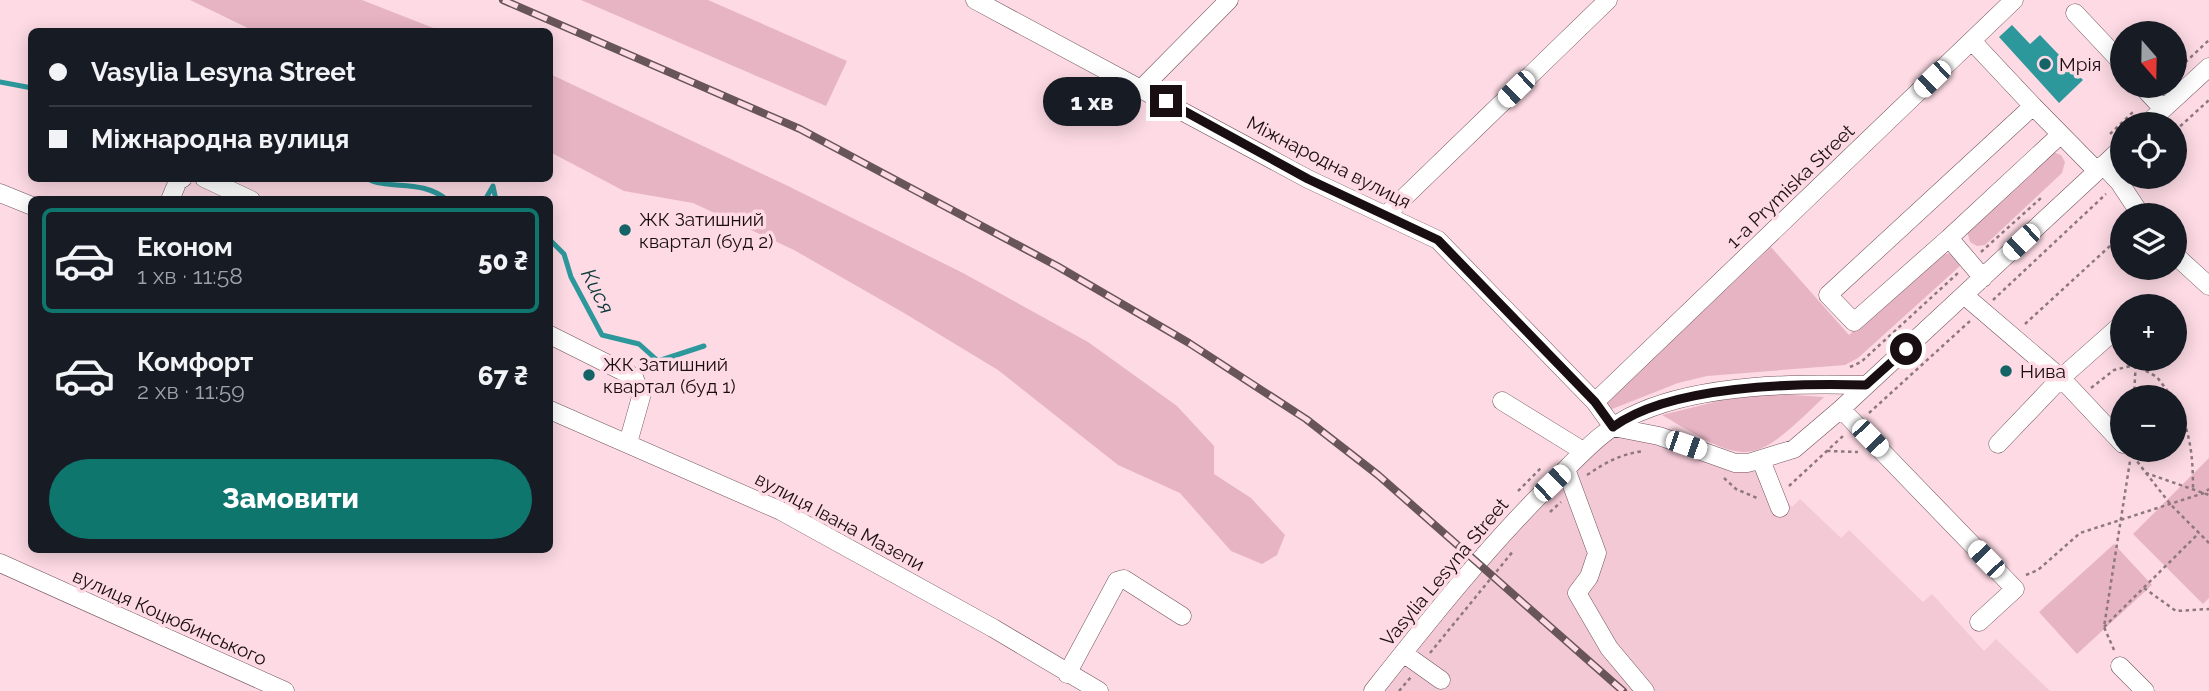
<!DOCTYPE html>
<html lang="uk">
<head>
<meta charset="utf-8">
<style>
  :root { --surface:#171b24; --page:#242831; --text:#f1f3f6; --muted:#9ea1a6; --line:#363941; --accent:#0f766e }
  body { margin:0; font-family:Raleway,sans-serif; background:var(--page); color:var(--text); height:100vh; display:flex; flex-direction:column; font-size:26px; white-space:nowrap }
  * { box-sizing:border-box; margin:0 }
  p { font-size:23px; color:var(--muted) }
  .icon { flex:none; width:38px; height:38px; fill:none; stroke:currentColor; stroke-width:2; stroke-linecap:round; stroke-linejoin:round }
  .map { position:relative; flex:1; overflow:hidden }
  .side { position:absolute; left:28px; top:196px; width:525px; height:357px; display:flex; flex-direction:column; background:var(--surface); border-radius:10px; box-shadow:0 4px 18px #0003 }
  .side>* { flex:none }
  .hud { position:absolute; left:28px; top:28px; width:525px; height:154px; border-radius:10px; box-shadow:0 4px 18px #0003; display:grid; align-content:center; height:154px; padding:0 21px; background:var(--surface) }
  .needle { width:46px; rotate:160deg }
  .controls { position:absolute; left:2110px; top:21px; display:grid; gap:14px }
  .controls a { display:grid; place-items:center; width:77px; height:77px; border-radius:50%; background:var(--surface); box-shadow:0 4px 18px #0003; font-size:35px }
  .end { position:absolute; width:32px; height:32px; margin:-16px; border:9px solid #190e11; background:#fff; box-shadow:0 0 0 4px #fff }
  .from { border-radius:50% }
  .bubble { position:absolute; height:49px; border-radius:24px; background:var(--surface); box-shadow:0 4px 18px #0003; font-size:23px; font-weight:800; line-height:49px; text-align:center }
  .car { position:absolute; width:21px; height:42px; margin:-21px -10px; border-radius:9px; box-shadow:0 0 5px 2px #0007; background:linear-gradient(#fff 24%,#345 0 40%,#fff 0 76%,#345 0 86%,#fff 0) }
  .hud b { display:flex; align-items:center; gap:24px; height:66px; font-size:26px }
  .hud b+b { border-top:2px solid var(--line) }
  .hud i { width:18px; height:18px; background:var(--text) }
  ul { padding:12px 0 0; list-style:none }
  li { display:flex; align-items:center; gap:21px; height:105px; margin:0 14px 10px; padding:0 7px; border:4px solid transparent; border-radius:10px }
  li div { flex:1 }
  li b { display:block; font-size:26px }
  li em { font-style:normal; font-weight:800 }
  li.selected { border-color:var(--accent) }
  li>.icon { width:63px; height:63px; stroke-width:1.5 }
  .primary-button { display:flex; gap:14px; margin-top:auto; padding:14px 21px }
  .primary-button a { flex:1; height:80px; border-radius:42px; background:var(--accent); color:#fff; font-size:28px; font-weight:800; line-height:80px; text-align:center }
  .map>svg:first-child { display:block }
  .built { fill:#f3c9d6 }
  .green { fill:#e7b4c4 }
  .water { fill:#2d989c }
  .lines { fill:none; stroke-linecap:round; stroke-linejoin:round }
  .stream { stroke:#2d989c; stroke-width:5 }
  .minor-casing { stroke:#70535d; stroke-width:19 }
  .path { stroke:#8e777e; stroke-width:2.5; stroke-dasharray:3.5 3.5; stroke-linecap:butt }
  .minor { stroke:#fff; stroke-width:18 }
  .rail-casing { stroke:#68555a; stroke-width:8 }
  .rail { stroke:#fddae4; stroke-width:5; stroke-dasharray:16; stroke-linecap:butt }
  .route { stroke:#190e11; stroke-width:9 }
  .poi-dot { fill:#146467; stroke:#fddae4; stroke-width:2.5 }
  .labels { text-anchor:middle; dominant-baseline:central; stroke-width:7; stroke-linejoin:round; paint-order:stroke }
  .poi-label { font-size:19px; fill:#190e11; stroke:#fddae4; text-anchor:start }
  .street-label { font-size:19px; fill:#190e11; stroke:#fddae4 }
  .water-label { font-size:21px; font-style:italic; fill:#07393b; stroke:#fddae4 }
</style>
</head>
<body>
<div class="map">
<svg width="2209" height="691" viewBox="0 0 2209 691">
  <rect width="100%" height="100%" fill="#fddae4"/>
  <path class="built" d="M1613,429L1659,437L1765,475L1792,507L1800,499L1841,538L1849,530L1923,602L1932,594L1984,651L1996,639L2050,691H1382L1479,570Z"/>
  <path class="green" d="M190,0H362L441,31H254Z
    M581,0H708L847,61L826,106Z
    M550,74L788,186L963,273L1088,342L1177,406L1214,446V474L1251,498L1285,535L1277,555L1262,564L1231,551L1180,493L1118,465L998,370L904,313L794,250L693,203L624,191L550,152Z
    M2053,152L2061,155L2065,162L2062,173L1985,245L1977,246L1970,242L1967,231Z
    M1771,247L1849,335L1940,255L1952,253L1960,266L1858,358L1845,365L1707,376L1678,383L1607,411L1604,405Z
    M1778,394L1824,397C1751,468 1748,466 1662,415L1731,398Z
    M2209,458V598L2203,604L2133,534Z
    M2114,544L2152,585L2077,654L2039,612Z"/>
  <path class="water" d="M2012,25L2030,44L2040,35L2083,80L2059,103L1999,37Z"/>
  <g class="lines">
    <path class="stream" d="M0,82L32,88
      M366,178C389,191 421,178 447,200
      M485,200L493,186L496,200
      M550,240L564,254L571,277L602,335L639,344L658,361L704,346"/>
    <defs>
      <path id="minor" d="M975,0L1308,179L1438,240L1595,402L1613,427
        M2075,13L2123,64
        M1972,41L2033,106
        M2142,86L2163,109
        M1142,88L1229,0
        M2147,124L2209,67
        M2103,165L2119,182L2141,215
        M204,178L251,200
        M0,193L32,206
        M170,200L178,181L183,178
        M1386,215L1608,0
        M1949,238L2060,135
        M2175,255L2209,286
        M1983,278L1949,238L1854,322L1828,295L2033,106L2097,171
        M1964,295L2061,378L2123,444
        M550,335L634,377L641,397L628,443
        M1502,401L1583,451
        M1595,402L2014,0
        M1841,409L2015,589L1979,622
        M550,410L781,511L993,628L1099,691
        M1613,427L1659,436L1735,463H1748L1794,449L1841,409L2123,147
        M1998,444L2061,378L2123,323
        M1761,460L1780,508
        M1566,469L1597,553L1589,577L1577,593L1609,648L1645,691
        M0,563L285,691
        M1403,653L1441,680
        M2120,666L2145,691
        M1067,674L1117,581L1124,579L1182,616
        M1373,691C1433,615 1492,541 1561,474C1585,450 1608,425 1640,412C1705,384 1797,383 1866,385"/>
    </defs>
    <use href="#minor" class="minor-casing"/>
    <path class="path" d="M2175,72L2209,40
      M2175,131L2209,100
      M2110,134L2133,112
      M1981,252L2041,198
      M1993,300L2106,194
      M2025,324L2123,234
      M1850,367L1861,362L1958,273
      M2091,388L2114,370L2135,365L2157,377L2172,397
      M2134,397L2136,359
      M2175,403C2191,431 2193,458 2193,489
      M1869,413L1970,321
      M1827,451L1858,452
      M2133,456L2146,473L2209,495
      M2146,473L2171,505L2209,543
      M1587,475C1606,462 1621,454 1644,451
      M1724,478L1736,489L1757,498
      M1789,486L1843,436
      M1518,491L1541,468
      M1550,512L1561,502
      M2026,575L2038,570L2080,533L2204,493L2209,489
      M1439,579L1478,534
      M2144,588L2176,611L2209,609
      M2104,627L2199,533
      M2114,650L2104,627L2130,461
      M1430,653L1514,550
      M1399,691L1411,677"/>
    <use href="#minor" class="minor"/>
    <defs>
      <path id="rail" d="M503,0L800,129L1057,266L1189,343L1306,419L1378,475L1623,691"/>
    </defs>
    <use href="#rail" class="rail-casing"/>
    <use href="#rail" class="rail"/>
  </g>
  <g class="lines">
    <path class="route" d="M1166,101L1308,179L1438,240L1595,402L1613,427C1670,385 1797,383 1866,385L1906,349"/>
  </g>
  <g class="poi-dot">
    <circle cx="2045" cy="64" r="7"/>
    <circle cx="625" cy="230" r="7"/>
    <circle cx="2006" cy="371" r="7"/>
    <circle cx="589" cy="375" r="7"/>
  </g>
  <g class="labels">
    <g class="poi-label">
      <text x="2059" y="64">Мрія</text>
      <text x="639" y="219">ЖК Затишний<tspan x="639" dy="22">квартал (буд 2)</tspan></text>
      <text x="603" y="364">ЖК Затишний<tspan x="603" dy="22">квартал (буд 1)</tspan></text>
      <text x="2020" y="371">Нива</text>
    </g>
    <g class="street-label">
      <text transform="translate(1329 162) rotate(27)">Міжнародна вулиця</text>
      <text transform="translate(1790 186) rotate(-44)">1-a Prymiska Street</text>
      <text transform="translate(840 521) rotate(28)">вулиця Івана Мазепи</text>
      <text transform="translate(1444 572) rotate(-50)">Vasylia Lesyna Street</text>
      <text transform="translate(170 617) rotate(24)">вулиця Коцюбинського</text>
    </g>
    <g class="water-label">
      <text transform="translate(598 291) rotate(63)">Кися</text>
    </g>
  </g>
</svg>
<div class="controls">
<a><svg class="needle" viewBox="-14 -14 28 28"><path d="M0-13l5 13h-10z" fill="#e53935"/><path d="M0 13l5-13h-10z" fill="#9ea1a6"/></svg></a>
<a><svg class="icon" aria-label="locate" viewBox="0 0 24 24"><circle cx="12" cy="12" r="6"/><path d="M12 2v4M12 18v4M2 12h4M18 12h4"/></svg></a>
<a><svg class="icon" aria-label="layers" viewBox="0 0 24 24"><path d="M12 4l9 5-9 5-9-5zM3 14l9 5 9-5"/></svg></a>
<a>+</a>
<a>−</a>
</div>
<i class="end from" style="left:1906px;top:349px"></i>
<i class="end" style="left:1166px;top:101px"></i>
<div class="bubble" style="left:1043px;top:77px;width:98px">1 хв</div>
<i class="car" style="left:1932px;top:79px;rotate:226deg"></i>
<i class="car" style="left:1516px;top:89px;rotate:226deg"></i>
<i class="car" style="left:2021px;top:242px;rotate:227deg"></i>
<i class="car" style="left:1870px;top:438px;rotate:136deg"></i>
<i class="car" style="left:1686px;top:445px;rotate:109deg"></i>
<i class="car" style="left:1552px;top:483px;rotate:46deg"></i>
<i class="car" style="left:1986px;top:559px;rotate:316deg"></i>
<div class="hud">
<b><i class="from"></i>Vasylia Lesyna Street</b>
<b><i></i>Міжнародна вулиця</b>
</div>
<section class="side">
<ul>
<li class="selected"><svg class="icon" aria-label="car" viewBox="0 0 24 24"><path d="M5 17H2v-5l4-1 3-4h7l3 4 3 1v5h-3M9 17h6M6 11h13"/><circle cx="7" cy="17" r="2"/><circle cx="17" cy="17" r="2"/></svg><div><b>Економ</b><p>1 хв · 11:58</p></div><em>50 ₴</em></li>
<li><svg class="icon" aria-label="car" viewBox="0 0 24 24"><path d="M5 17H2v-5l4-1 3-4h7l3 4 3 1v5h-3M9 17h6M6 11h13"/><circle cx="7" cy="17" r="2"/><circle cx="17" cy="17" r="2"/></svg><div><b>Комфорт</b><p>2 хв · 11:59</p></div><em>67 ₴</em></li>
</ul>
<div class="primary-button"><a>Замовити</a></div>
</section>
</div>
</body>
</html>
